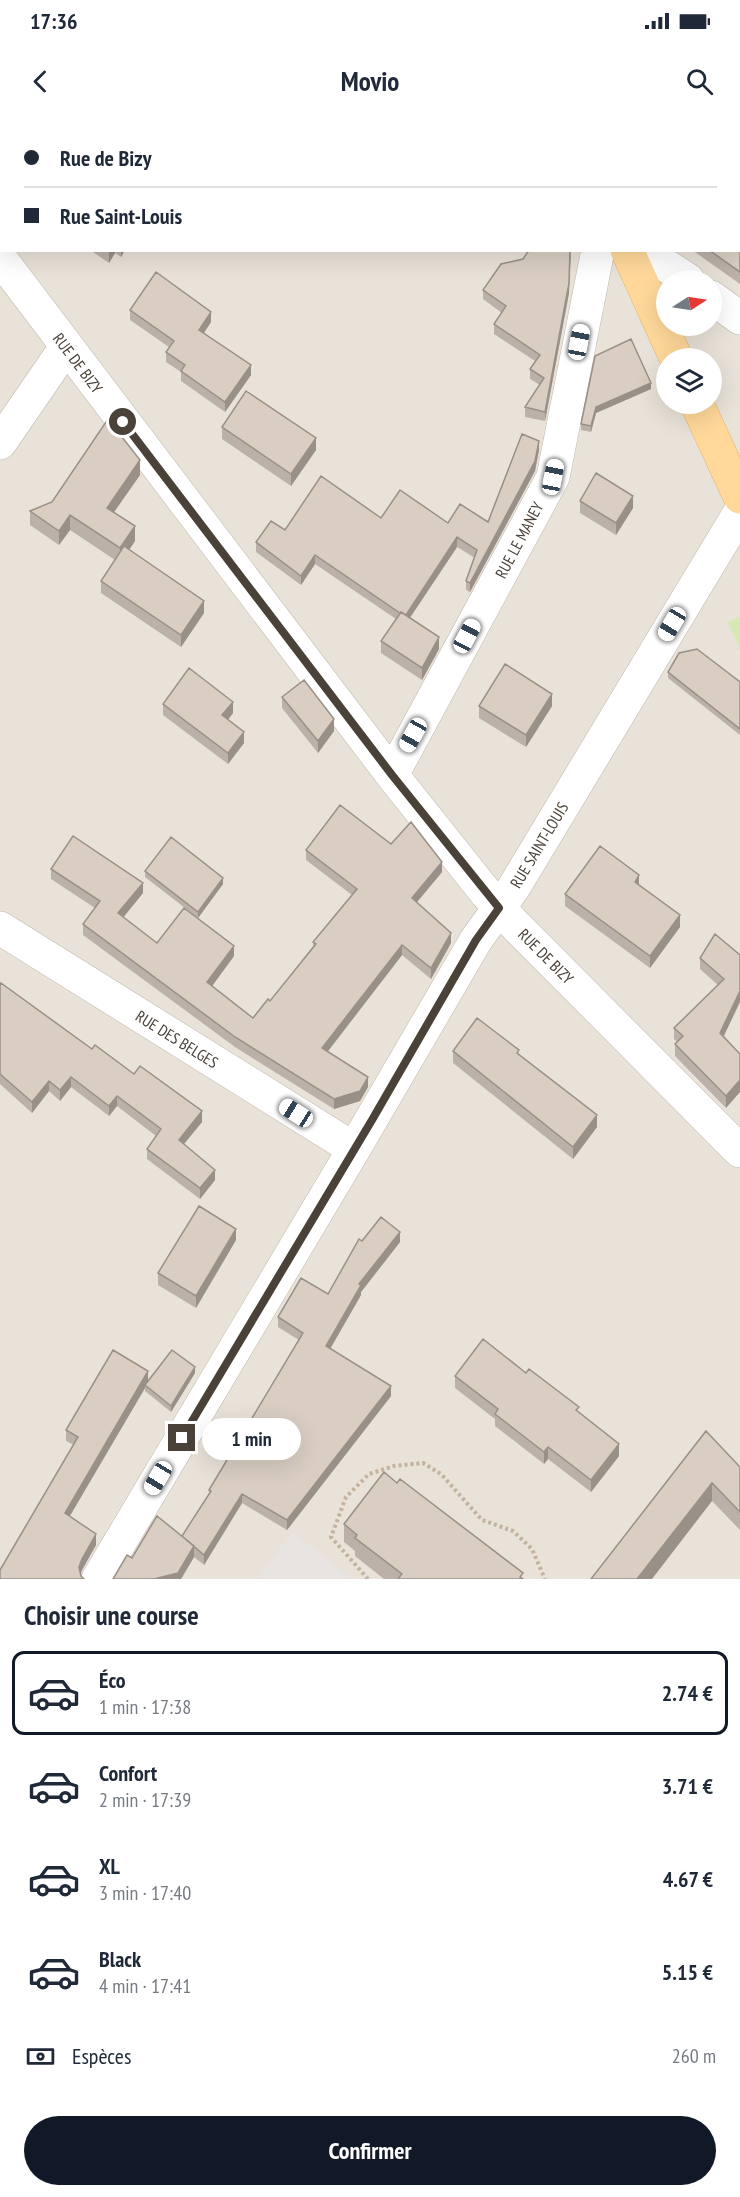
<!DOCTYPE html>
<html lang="fr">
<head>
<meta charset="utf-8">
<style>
  :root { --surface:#fff; --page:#f6f6f7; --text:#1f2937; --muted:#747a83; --line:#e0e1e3; --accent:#111827 }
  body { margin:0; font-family:"PT Sans Narrow",sans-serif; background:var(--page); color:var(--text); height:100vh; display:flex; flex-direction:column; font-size:22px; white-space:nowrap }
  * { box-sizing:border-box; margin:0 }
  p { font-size:20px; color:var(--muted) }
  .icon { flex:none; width:33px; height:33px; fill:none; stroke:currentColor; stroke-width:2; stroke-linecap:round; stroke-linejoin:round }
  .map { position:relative; height:1459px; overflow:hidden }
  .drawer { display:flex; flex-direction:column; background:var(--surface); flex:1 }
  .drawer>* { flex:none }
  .guide { position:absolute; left:0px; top:0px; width:741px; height:132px; box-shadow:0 6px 24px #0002; display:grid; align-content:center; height:132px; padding:0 24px; background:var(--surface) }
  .needle { width:39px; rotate:78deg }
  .buttons { position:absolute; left:656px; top:150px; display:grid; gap:12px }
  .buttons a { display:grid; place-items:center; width:66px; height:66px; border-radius:50%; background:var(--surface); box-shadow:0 6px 24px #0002; font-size:30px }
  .end { position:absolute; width:27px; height:27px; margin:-14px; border:8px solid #4a4138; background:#fff; box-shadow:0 0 0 3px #fff }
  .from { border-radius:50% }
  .bubble { position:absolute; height:42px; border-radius:21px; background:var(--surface); box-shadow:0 6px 24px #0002; font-size:20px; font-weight:800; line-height:42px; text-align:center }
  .car { position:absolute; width:18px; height:36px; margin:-18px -9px; border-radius:8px; box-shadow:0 0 4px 2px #0007; background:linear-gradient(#fff 24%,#345 0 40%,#fff 0 76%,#345 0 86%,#fff 0) }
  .guide b { display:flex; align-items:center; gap:21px; height:57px; font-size:22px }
  .guide b+b { border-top:2px solid var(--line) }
  .guide i { width:15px; height:15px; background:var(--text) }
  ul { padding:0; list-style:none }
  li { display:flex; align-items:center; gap:18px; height:84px; margin:0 12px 9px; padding:0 12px; border:3px solid transparent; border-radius:12px }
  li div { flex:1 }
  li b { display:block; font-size:22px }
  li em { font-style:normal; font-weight:800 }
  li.selected { border-color:var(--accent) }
  li>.icon { width:54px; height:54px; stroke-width:1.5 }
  h2 { padding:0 24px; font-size:27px; line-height:72px }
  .pay { display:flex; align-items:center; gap:15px; height:66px; padding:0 24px; font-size:22px }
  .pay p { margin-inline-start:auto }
  .cta { display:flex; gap:12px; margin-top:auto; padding:12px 24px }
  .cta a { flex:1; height:69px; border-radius:36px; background:var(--accent); color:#fff; font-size:24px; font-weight:800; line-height:69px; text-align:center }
  .status { display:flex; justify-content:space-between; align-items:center; height:42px; padding:0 30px; background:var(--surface); direction:ltr }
  .status svg { height:16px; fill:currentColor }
  header { display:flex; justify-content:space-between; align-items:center; height:78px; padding:0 24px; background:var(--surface); font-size:27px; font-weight:800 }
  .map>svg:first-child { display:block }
  .residential { fill:#e9e2d8; fill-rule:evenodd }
  .green { fill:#d7e9b3 }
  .parking { fill:#e7e4e2 }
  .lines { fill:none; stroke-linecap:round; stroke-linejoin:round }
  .minor-casing { stroke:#c1b8ad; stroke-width:34 }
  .major-casing { stroke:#e5b368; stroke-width:34 }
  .path { stroke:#c3b29e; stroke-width:4; stroke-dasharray:3 3; stroke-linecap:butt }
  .minor { stroke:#fff; stroke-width:33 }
  .major { stroke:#ffd89a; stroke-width:33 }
  .wall { fill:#bbb1a8 }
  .shaded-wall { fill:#999088 }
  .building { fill:#dacec3; stroke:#999088; stroke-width:1.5 }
  .route { stroke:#4a4138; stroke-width:8 }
  .labels { text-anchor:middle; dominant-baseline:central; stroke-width:4.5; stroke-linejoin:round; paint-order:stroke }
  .street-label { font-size:16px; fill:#4a4138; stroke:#fff }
</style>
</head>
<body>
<div class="status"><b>17:36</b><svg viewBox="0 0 49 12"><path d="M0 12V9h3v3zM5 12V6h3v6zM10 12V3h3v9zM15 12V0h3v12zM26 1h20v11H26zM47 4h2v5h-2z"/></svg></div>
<header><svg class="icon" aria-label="back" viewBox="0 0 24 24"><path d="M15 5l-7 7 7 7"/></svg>Movio<svg class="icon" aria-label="search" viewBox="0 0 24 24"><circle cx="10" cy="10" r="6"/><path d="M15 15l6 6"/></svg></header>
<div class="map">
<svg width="740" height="1459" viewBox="0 0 740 1459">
  <rect width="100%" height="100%" fill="#f5f1ea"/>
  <path class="residential" d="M0,0H740V1459H0ZM2,2H740V130H2ZM666,160H711V206H666ZM666,238H711V284H666Z"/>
  <path class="green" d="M740,497V530L728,502Z"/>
  <path class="parking" d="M293,1412L350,1457L348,1459H256Z"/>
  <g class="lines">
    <defs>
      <path id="minor" d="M642,130L688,160
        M0,138L392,655L486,773L516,806L740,1031
        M711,177L740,198
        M0,323L66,227
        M392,655L553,357L598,130
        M0,808L354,1029
        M98,1459L354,1029L476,820L514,767L740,392"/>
      <path id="major" d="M567,0L568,2
        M627,130L676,238
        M697,284L740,377"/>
    </defs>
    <use href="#minor" class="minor-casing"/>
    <use href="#major" class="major-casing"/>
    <path class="path" d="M711,249L715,257
      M368,1459L331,1417L346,1377L369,1354L394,1346L423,1343L441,1354L482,1400L513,1411L532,1429L545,1459"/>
    <use href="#minor" class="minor"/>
    <use href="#major" class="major"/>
  </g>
  <path class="wall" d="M0,0H56L59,2H2V3L0,2Z
    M2,38V99L0,97V40Z
    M740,85V164L692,130H740Z
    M90,130H125L121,137L115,133L109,143Z
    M483,170L569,173L545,301L525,297V287L540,265L530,259V249L535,241L494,214V204L502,193L483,179Z
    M130,190L211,202L204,213L251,255L225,292L181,261V252L166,242V232L169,227L130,200Z
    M595,236L651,269L596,293L591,312L581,310V304Z
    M222,307L316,330L291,366L222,319Z
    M539,330L535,351L470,472L466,470V461L475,438L457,427L410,498L439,529L422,560L381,533V521L396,499L315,444L301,465L256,432V422L285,410L381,398L448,403L488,402Z
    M140,355L114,392L135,421L129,430L204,493L181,527L101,473V461L115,440L70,410L59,425L30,405V391Z
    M580,381L633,388L616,415L580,393Z
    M668,552L740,562V615L668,558Z
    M282,577L334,611L318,633L282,588Z
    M163,584L233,593L228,600L244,623L228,644L163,595Z
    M479,586H552L526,627L479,598Z
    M391,724L442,752L417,782L451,823L431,859L402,835L327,932L368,967L360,981L334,989L235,927L83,815V804L95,788L51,759V749L143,773L123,797L157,823L234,836L212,866L253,898L270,881L313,826V822L352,775L306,740V730Z
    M145,751L223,764L198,798L145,757Z
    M639,765L680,807L650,848L565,786V774Z
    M740,835L724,916L740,934L726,988L675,936V924L677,922L674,919V908L718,865L700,849V838Z
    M0,865L92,929L134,954L202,1002L184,1024L215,1060L200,1079L147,1039V1029L156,1016L117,986L109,996L71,967L60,981L49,971L32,993L0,964Z
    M453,931L519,934L597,1007L573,1039L453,943Z
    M236,1120L196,1188L158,1165V1153Z
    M362,1121L400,1122L361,1172V1175L330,1229L391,1276L287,1410L242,1383L204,1445L194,1437L181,1459H113L132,1438L182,1416L209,1374V1370L299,1220L278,1207V1197L328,1174Z
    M195,1253L171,1292L145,1271V1268L70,1396L96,1425L82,1450L81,1453V1456L0,1459L74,1325L66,1321V1310L148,1261Z
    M455,1256L579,1293L619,1336L591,1372L548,1339L544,1344L495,1306V1299L455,1268Z
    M706,1311L740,1347V1410L712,1381Z
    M344,1404L523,1459H384L355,1436V1431L344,1422Z"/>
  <path class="shaded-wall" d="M494,0H504V2H491Z
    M110,130H115V133L109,143V132Z
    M121,130H125L121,137Z
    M571,130L569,173L545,301V292Z
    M211,192V202L199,220V210Z
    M251,245V255L225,292V282Z
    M651,263V269L596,293L591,312V306L596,287Z
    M316,318V330L291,366V354Z
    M539,321V330L535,351L470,472V463Z
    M140,340V355L107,402V388Z
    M633,376V388L616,415V403Z
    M70,395V410L59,425V411Z
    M135,406V421L120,443V428Z
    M457,417V427L405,505V496Z
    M315,435V444L301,465V456Z
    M204,481V493L181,527V515Z
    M439,517V529L422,560V548Z
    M552,574V586L526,627V615Z
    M233,582V593L222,607V595Z
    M334,599V611L318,633V621Z
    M244,612V623L228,644V633Z
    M442,742V752L412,788V778Z
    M639,755V767L635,762Z
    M223,758V764L198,798V792Z
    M143,763V773L118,804V793Z
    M680,795V807L650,848V836Z
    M451,813V823L431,859V848Z
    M402,825V835L322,939V928Z
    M234,826V836L207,873V862Z
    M740,871V882L720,924V913Z
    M71,957V967L60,981V970Z
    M368,957V967L360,981L334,989V979Z
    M740,960V972L726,988V976Z
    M49,961V971L32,993V982Z
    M117,976V986L109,996V986Z
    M202,991V1002L179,1030V1020Z
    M597,995V1007L573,1039V1027Z
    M215,1050V1060L200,1079V1068Z
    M236,1109V1120L196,1188V1176Z
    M400,1112V1122L361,1172V1175L326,1236V1226L359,1164Z
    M195,1247V1253L171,1292V1286Z
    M148,1251V1262L145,1265V1268L65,1404V1393Z
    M391,1266V1276L287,1410V1400Z
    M619,1324V1336L591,1372V1360Z
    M548,1327V1339L544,1344V1332Z
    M712,1363V1381L652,1459H637Z
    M242,1374V1383L204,1445V1435Z
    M96,1414V1425L82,1450L79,1458V1447L82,1439Z
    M194,1426V1437L181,1459H154Z"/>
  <path class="building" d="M14,0H56L59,2H16Z
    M429,0H494L491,2H429Z
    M637,0H685L686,2H638Z
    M2,38V88L0,86V40Z
    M740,85V152L709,130H740Z
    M529,130H570L569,163L545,292L525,287L544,258L530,249L540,235L494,204L506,186L483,170L501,144L523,139Z
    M156,152L211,192L199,210L251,245L225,282L181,251L185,245L166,232L174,221L130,190Z
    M631,219L651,263L596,287L591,306L581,304L595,236Z
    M246,271L316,318L291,354L222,307Z
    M108,299L140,340L107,388L135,406L120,428L70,395L59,411L30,391L52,382Z
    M522,314L539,321L535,341L470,463L466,461L477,430L457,417L406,495L401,492L400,493L315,435L301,456L256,422L271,401L285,410L321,356L381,398L400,370L448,403L460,384L488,402Z
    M596,353L633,376L616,403L580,381Z
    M124,426L204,481L181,515L101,461Z
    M401,492L439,517L422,548L381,521Z
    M697,529L740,562V609L668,552L679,533Z
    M505,544L552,574L526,615L479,586Z
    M189,548L233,582L222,595L244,612L228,633L163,584Z
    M304,560L334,599L318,621L282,577Z
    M340,685L391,724L411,702L442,742L412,778L451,813L431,848L402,825L322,928L368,957L360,971L334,979L235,917L83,804L100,781L51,749L73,716L143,763L118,793L157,823L184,788L234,826L207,862L253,898L268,879L270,881L316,824L313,822L357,769L306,730Z
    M171,717L223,758L198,792L145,751Z
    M600,726L639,755L635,762L680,795L650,836L565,774Z
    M715,814L740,835V871L720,913L740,934V960L726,976L675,924L683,916L674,908L724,859L700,838Z
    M1,863L92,929L95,925L134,954L140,946L202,991L179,1020L215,1050L200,1068L147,1029L161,1009L117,976L109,986L71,957L60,970L49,961L32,982L0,954V865Z
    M477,898L519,930L517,933L597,995L573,1027L453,931Z
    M199,1086L236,1109L196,1176L158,1153Z
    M381,1097L400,1112L359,1164L361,1165L326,1226L391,1266L287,1400L242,1374L204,1435L182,1416L211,1371L209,1370L303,1213L278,1197L301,1158L328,1174L359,1119L362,1121Z
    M483,1219L526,1253L529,1249L579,1287L576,1290L619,1324L591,1360L548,1327L544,1332L495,1294L498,1289L455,1256Z
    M113,1230L148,1251L65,1393L96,1414L82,1439L79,1447L81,1456L84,1459H0V1450L78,1317L66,1310Z
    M172,1230L195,1247L171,1286L145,1265Z
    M706,1311L740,1347V1392L712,1363L637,1459H591Z
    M384,1352L397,1363L400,1359L523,1453L520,1457L523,1459H398L402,1454L355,1418L357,1415L344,1404Z
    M157,1396L194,1426L178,1453L154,1459H113L127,1435L132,1438Z"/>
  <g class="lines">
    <path class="route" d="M123,302L392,655L499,788L476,820L372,1000L182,1318"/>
  </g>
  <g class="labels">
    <g class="street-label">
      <text transform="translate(78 243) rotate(53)">RUE DE BIZY</text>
      <text transform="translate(519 420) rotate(-62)">RUE LE MANEY</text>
      <text transform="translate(539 725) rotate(-59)">RUE SAINT-LOUIS</text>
      <text transform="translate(546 836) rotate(45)">RUE DE BIZY</text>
      <text transform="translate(177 919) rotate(32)">RUE DES BELGES</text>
    </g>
  </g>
</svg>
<div class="buttons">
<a><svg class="needle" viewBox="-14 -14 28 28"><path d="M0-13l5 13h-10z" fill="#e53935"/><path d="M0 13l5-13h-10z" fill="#747a83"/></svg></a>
<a><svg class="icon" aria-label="layers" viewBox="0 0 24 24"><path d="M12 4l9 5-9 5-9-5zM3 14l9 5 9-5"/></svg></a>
</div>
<i class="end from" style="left:123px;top:302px"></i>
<i class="end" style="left:182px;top:1318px"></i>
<div class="bubble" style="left:202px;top:1298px;width:99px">1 min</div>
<i class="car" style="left:579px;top:222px;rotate:11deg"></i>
<i class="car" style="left:553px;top:357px;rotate:11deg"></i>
<i class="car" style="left:672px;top:504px;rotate:211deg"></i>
<i class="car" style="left:467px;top:516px;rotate:28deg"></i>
<i class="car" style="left:413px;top:615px;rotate:209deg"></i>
<i class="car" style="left:296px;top:993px;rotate:302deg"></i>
<i class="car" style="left:158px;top:1358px;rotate:211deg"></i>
<div class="guide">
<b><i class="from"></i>Rue de Bizy</b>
<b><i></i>Rue Saint-Louis</b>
</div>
</div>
<section class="drawer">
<h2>Choisir une course</h2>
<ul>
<li class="selected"><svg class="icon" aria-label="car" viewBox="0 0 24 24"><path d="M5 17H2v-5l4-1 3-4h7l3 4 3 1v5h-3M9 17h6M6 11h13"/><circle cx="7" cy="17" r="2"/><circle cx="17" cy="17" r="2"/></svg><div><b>Éco</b><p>1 min · 17:38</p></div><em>2.74 €</em></li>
<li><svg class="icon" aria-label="car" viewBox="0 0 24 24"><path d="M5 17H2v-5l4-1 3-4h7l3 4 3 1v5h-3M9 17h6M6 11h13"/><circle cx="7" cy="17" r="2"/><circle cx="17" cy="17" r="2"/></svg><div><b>Confort</b><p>2 min · 17:39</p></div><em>3.71 €</em></li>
<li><svg class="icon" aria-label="car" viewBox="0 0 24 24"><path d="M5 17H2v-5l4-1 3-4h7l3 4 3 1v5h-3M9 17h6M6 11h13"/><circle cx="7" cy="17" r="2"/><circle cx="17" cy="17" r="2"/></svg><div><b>XL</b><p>3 min · 17:40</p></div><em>4.67 €</em></li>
<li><svg class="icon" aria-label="car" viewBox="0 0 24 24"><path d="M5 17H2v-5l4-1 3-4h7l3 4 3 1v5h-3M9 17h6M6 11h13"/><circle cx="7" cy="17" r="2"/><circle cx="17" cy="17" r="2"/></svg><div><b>Black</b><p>4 min · 17:41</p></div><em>5.15 €</em></li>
</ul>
<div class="pay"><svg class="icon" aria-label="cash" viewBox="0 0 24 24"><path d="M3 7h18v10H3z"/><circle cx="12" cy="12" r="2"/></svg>Espèces<p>260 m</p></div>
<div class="cta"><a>Confirmer</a></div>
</section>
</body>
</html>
